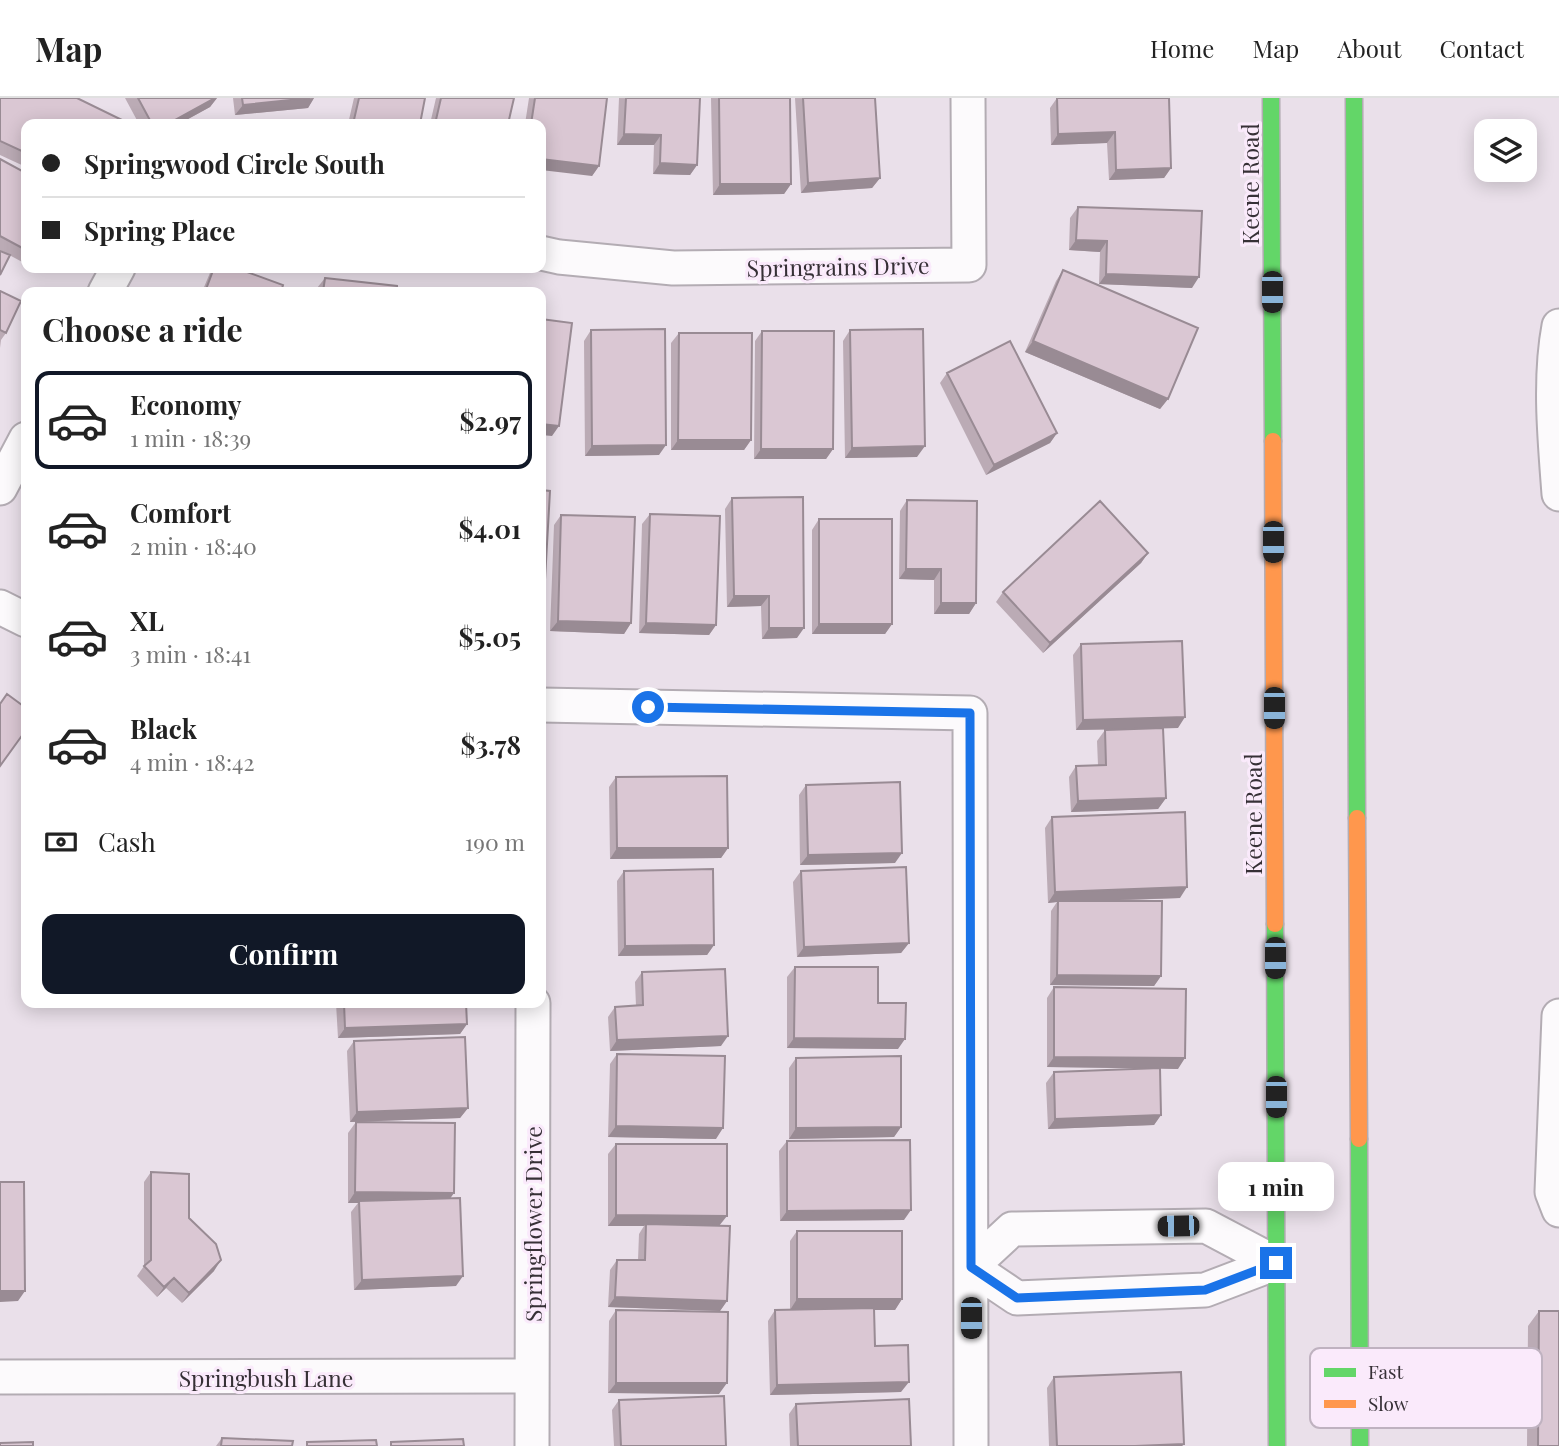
<!DOCTYPE html>
<html lang="en">
<head>
<meta charset="utf-8">
<style>
  :root { --surface:#fff; --page:#f6f6f6; --text:#222; --muted:#767676; --line:#e0e0e0; --accent:#111827 }
  body { margin:0; font-family:"Playfair Display",serif; background:var(--page); color:var(--text); height:100vh; display:flex; flex-direction:column; font-size:26px; white-space:nowrap }
  * { box-sizing:border-box; margin:0 }
  p { font-size:23px; color:var(--muted) }
  .icon { flex:none; width:38px; height:38px; fill:none; stroke:currentColor; stroke-width:2; stroke-linecap:round; stroke-linejoin:round }
  .map { position:relative; flex:1; overflow:hidden }
  .drawer { position:absolute; left:21px; top:189px; width:525px; height:721px; display:flex; flex-direction:column; background:var(--surface); border-radius:14px; box-shadow:0 4px 18px #0003 }
  .drawer>* { flex:none }
  .banner { position:absolute; left:21px; top:21px; width:525px; height:154px; border-radius:14px; box-shadow:0 4px 18px #0003; display:grid; align-content:center; height:154px; padding:0 21px; background:var(--surface) }
  .fabs { position:absolute; left:1474px; top:21px; display:grid; gap:14px }
  .fabs a { display:grid; place-items:center; width:63px; height:63px; border-radius:14px; background:var(--surface); box-shadow:0 4px 18px #0003; font-size:35px }
  .end { position:absolute; width:32px; height:32px; margin:-16px; border:9px solid #1a73e8; background:#fff; box-shadow:0 0 0 4px #fff }
  .from { border-radius:50% }
  .bubble { position:absolute; height:49px; border-radius:14px; background:var(--surface); box-shadow:0 4px 18px #0003; font-size:23px; font-weight:700; line-height:49px; text-align:center }
  .car { position:absolute; width:21px; height:42px; margin:-21px -10px; border-radius:9px; box-shadow:0 0 5px 2px #0007; background:linear-gradient(#222 24%,#8ab4d8 0 40%,#222 0 76%,#8ab4d8 0 86%,#222 0) }
  .banner b { display:flex; align-items:center; gap:24px; height:66px; font-size:26px }
  .banner b+b { border-top:2px solid var(--line) }
  .banner i { width:18px; height:18px; background:var(--text) }
  ul { padding:0; list-style:none }
  li { display:flex; align-items:center; gap:21px; height:98px; margin:0 14px 10px; padding:0 7px; border:4px solid transparent; border-radius:14px }
  li div { flex:1 }
  li b { display:block; font-size:26px }
  li em { font-style:normal; font-weight:700 }
  li.on { border-color:var(--accent) }
  li>.icon { width:63px; height:63px; stroke-width:1.5 }
  h2 { padding:0 21px; font-size:32px; line-height:84px }
  .pay { display:flex; align-items:center; gap:18px; height:77px; padding:0 21px; font-size:26px }
  .pay p { margin-inline-start:auto }
  .button { display:flex; gap:14px; margin-top:auto; padding:14px 21px }
  .button a { flex:1; height:80px; border-radius:14px; background:var(--accent); color:#fff; font-size:28px; font-weight:700; line-height:80px; text-align:center }
  header { display:flex; align-items:center; gap:42px; box-sizing:border-box; height:98px; padding:0 35px; background:var(--surface); border-bottom:2px solid var(--line) }
  header strong { font-size:33px }
  nav { display:flex; gap:38px; margin-inline-start:auto; font-size:24px }
  .map>svg:first-child { display:block }
  .lines { fill:none; stroke-linecap:round; stroke-linejoin:round }
  .street-casing { stroke:#b3acb3; stroke-width:37 }
  .fast-casing { stroke:#b3acb3; stroke-width:19 }
  .slow-casing { stroke:#b3acb3; stroke-width:19 }
  .street { stroke:#fcfafc; stroke-width:33 }
  .fast { stroke:#63d668; stroke-width:16 }
  .slow { stroke:#ff974d; stroke-width:16 }
  .wall { fill:#bbabb5 }
  .shaded-wall { fill:#998b94 }
  .building { fill:#dac7d3; stroke:#998b94; stroke-width:2 }
  .route { stroke:#1a73e8; stroke-width:9 }
  .labels { text-anchor:middle; dominant-baseline:central; stroke-width:6; stroke-linejoin:round; paint-order:stroke }
  .street-label { font-size:23px; fill:#363036; stroke:#faeafb }
  .key { fill:#faeafb; stroke:#bfb2c0; stroke-width:2 }
  .key-label { font-size:19px; fill:#363036 }
</style>
</head>
<body>
<header>
<strong>Map</strong>
<nav><a>Home</a><a>Map</a><a>About</a><a>Contact</a></nav>
</header>
<div class="map">
<svg width="1559" height="1348" viewBox="0 0 1559 1348">
  <rect width="100%" height="100%" fill="#eae0ea"/>
  <g class="lines">
    <defs>
      <path id="street" d="M541,155L559,159L673,170L969,167L968,0
        M105,194L118,170
        M1559,228C1549,281 1555,343 1559,396
        M0,390L26,341
        M0,509L26,522
        M541,607L970,615L971,1348
        M1559,918L1552,1094L1559,1112
        M1206,1128L1276,1165L1205,1192L1017,1200L971,1169L1012,1131Z
        M0,1279L532,1278
        M532,1348L533,905"/>
      <path id="fast" d="M1271,0L1273,343
        M1354,0L1357,720
        M1275,826L1277,1348
        M1359,1041L1360,1348"/>
      <path id="slow" d="M1273,343L1275,826
        M1357,720L1359,1041"/>
    </defs>
    <use href="#street" class="street-casing"/>
    <use href="#fast" class="fast-casing"/>
    <use href="#slow" class="slow-casing"/>
    <use href="#street" class="street"/>
    <use href="#fast" class="fast"/>
    <use href="#slow" class="slow"/>
  </g>
  <path class="wall" d="M0,0L26,26V69L0,57Z
    M125,0H217L210,9L179,26H139Z
    M233,0H314L308,10L235,17Z
    M354,0H425L420,26H348Z
    M436,0H514L508,26H430Z
    M529,0H607L599,68L592,78L541,26H525Z
    M619,0H700L697,67L690,77L653,76L654,47H617Z
    M711,0H790L791,86L784,96L713,97Z
    M795,0H875L880,80L872,90L801,95Z
    M1057,0L1171,70L1164,80L1109,82L1107,45L1051,47L1050,10Z
    M0,61L26,75V166L0,152Z
    M1078,109L1192,190L1099,186L1100,154L1069,152L1070,120Z
    M212,170H236L281,194H202Z
    M1063,172L1168,301L1160,311L1025,254L1056,183Z
    M325,180L397,194H317V190Z
    M0,193L6,235L1,242L0,250Z
    M591,232L659,357L585,358L584,243Z
    M850,232L917,359L845,360L843,243Z
    M762,233L833,351L826,361H754L755,243Z
    M679,235L751,342L744,352H671V245Z
    M947,275L1057,335L1050,345L986,377L940,285Z
    M732,400L797,540L762,541L761,508L727,509L725,411Z
    M907,402L976,505L969,516H934V482L899,481L900,413Z
    M650,416L716,527L709,537L639,535L642,426Z
    M561,417L631,525L624,536L550,533L554,427Z
    M819,421L892,526L885,536H812V432Z
    M1148,455L1141,465L1043,555L996,504L1003,494Z
    M1081,546L1178,630L1076,632L1073,557Z
    M1105,632L1166,700L1158,711L1071,714L1069,679L1076,668L1098,667L1097,643Z
    M616,679L728,750L721,760L610,761L609,689Z
    M806,687L895,765L800,767L799,697Z
    M1052,719L1180,800L1103,803L1161,878L1154,888L1050,887L1051,813L1057,804L1048,805L1045,730Z
    M624,773L714,847L707,857L618,858L617,783Z
    M801,773L909,845L901,855L797,859L793,784Z
    M795,869L878,905L898,951L787,950V879Z
    M642,874L721,948L610,953L608,919L615,909L636,908L635,884Z
    M1054,889L1178,971L1160,970L1161,1017L1154,1027L1048,1031L1046,985L1054,974L1151,970L1047,969V900Z
    M336,905H466L467,926L460,936L338,940Z
    M354,943L468,1010L460,1020L350,1024L347,953Z
    M617,956L716,1041L608,1039L610,966Z
    M796,960L901,1029L894,1039L789,1041V970Z
    M356,1024L451,1100L456,1188L354,1192L351,1114L358,1105H348V1035Z
    M787,1043L904,1122L780,1123L779,1053Z
    M616,1046L720,1128L727,1203L720,1213L608,1209L610,1172L617,1162H638L639,1136L644,1128H608V1056Z
    M151,1074L189,1120L214,1173L182,1205L166,1190L157,1199L137,1178L144,1168V1084Z
    M797,1133L902,1201L895,1212H874L875,1248L901,1294L770,1297L768,1223L775,1212H790V1143Z
    M616,1212L719,1296L608,1295L609,1223Z
    M1539,1213L1559,1348H1527L1528,1228Z
    M1054,1279L1184,1346L1182,1348H1049L1047,1290Z
    M619,1302L726,1348H614L612,1312Z
    M796,1306L911,1348H790L789,1316Z
    M222,1340L292,1348H216Z"/>
  <path class="shaded-wall" d="M215,0H217L210,9L179,26H168Z
    M314,0L308,10L235,17L243,7Z
    M1115,34L1107,45L1051,47L1058,36Z
    M624,36L661,37L654,47H617Z
    M541,61L599,68L592,78L541,72Z
    M660,65L697,67L690,77L653,76Z
    M1171,70L1164,80L1109,82L1116,72Z
    M880,80L872,90L801,95L808,85Z
    M720,86H791L784,96L713,97Z
    M1076,142L1107,143L1100,154L1069,152Z
    M1106,176L1199,179L1192,190L1099,186Z
    M1033,243L1168,301L1160,311L1025,254Z
    M541,326L559,328L552,338L541,337Z
    M1057,335L1050,345L986,377L994,367Z
    M678,342H751L744,352H671Z
    M666,347L659,357L585,358L592,348Z
    M925,348L917,359L845,360L852,350Z
    M761,351H833L826,361H754Z
    M1148,455L1141,465L1043,555L1050,545Z
    M906,471H941L934,482L899,481Z
    M734,498H769L761,508L727,509Z
    M941,505H976L969,516H934Z
    M558,523L631,525L624,536L550,533Z
    M646,525L716,527L709,537L639,535Z
    M819,526H892L885,536H812Z
    M769,530H804L797,540L762,541Z
    M1185,619L1178,630L1076,632L1083,622Z
    M1166,700L1158,711L1071,714L1078,703Z
    M617,750H728L721,760L610,761Z
    M902,755L895,765L800,767L808,757Z
    M1187,789L1180,800L1058,804V803L1057,804L1048,805L1055,794Z
    M909,845L901,855L797,859L804,849Z
    M714,847L707,857L618,858L625,848Z
    M1057,877L1161,878L1154,888L1050,887Z
    M467,926L460,936L338,940L345,930Z
    M728,938L721,948L610,953L617,942Z
    M794,940L905,941L898,951L787,950Z
    M1054,959L1185,960L1178,971L1047,969Z
    M468,1010L460,1020L350,1024L357,1014Z
    M1161,1017L1154,1027L1048,1031L1055,1021Z
    M616,1028L723,1030L716,1041L608,1039Z
    M901,1029L894,1039L789,1041L796,1030Z
    M355,1094L454,1095L447,1105H348Z
    M911,1112L904,1122L780,1123L787,1113Z
    M616,1117L727,1118L719,1128L646,1126L644,1128H608Z
    M221,1162L214,1173L182,1205L189,1195Z
    M463,1178L456,1188L354,1192L362,1182Z
    M174,1180L166,1190L157,1199L164,1189Z
    M0,1193H25L18,1203L0,1204Z
    M615,1199L727,1203L720,1213L608,1209Z
    M797,1201H902L895,1212H790Z
    M909,1284L901,1294L770,1297L777,1287Z
    M616,1285H727L719,1296L608,1295Z
    M1184,1346L1182,1348H1135Z"/>
  <path class="building" d="M0,0H77L122,22L120,26H26V55L0,43Z
    M138,0H215L168,26H152Z
    M242,0H310L243,7Z
    M359,0H425L420,26H353Z
    M441,0H514L508,26H435Z
    M535,0H607L599,68L541,61V26H531Z
    M626,0H700L697,67L660,65L661,37L624,36Z
    M719,0H790L791,86H720Z
    M803,0H875L880,80L808,85Z
    M1057,0H1169L1171,70L1116,72L1115,34L1058,36Z
    M0,61L26,75V152L0,138Z
    M1078,109L1202,113L1199,179L1106,176L1107,143L1076,142Z
    M0,153L10,157L0,177Z
    M214,170H236L283,187L281,194H205Z
    M1063,172L1198,230L1168,301L1033,243Z
    M325,180L397,188V194H323Z
    M0,193L21,203L6,235L0,232Z
    M541,221L572,225L559,328L541,326Z
    M665,231L666,347L592,348L591,232Z
    M923,231L925,348L852,350L850,232Z
    M762,233H834L833,351H761Z
    M679,235H752L751,342H678Z
    M1010,243L1057,335L994,367L947,275Z
    M541,392L550,393L543,517H541Z
    M803,399L804,530H769V498H734L732,400Z
    M907,402L977,403L976,505H941V471H906Z
    M1100,403L1148,455L1050,545L1003,494Z
    M650,416L720,418L716,527L646,525Z
    M561,417L635,419L631,525L558,523Z
    M819,421H892V526H819Z
    M1182,543L1185,619L1083,622L1081,546Z
    M7,596L26,610V632L0,668V606Z
    M1163,630L1166,700L1078,703L1076,668L1106,667L1105,632Z
    M727,678L728,750H617L616,679Z
    M900,684L902,755L808,757L806,687Z
    M1185,714L1187,789L1055,794L1052,719Z
    M906,769L909,845L804,849L801,773Z
    M713,771L714,847L625,848L624,773Z
    M1058,803H1162L1161,878L1057,877Z
    M795,869H878V905H906L905,941L794,940Z
    M725,871L728,938L617,942L615,909L643,907L642,874Z
    M1054,889L1186,891L1185,960L1054,959Z
    M344,905H466L467,926L345,930Z
    M465,939L468,1010L357,1014L354,943Z
    M617,956L725,958L723,1030L616,1028Z
    M901,958V1029L796,1030V960Z
    M1160,970L1161,1017L1055,1021L1054,974Z
    M356,1024L455,1025L454,1095L355,1094Z
    M910,1042L911,1112L787,1113V1043Z
    M616,1046H727V1118L616,1117Z
    M151,1074L189,1076V1120L216,1146L221,1162L189,1195L174,1180L164,1189L144,1168L151,1162Z
    M0,1084H24L25,1193H0Z
    M460,1100L463,1178L362,1182L359,1103Z
    M646,1126L730,1128L727,1203L615,1199L617,1162H645Z
    M797,1133H902V1201H797Z
    M874,1210L875,1248L908,1247L909,1284L777,1287L775,1212Z
    M616,1212L728,1214L727,1285H616Z
    M1539,1213H1559V1348H1538Z
    M1181,1274L1184,1346L1135,1348H1057L1054,1279Z
    M724,1298L726,1348H621L619,1302Z
    M909,1301L911,1348H798L796,1306Z
    M222,1340L293,1343L292,1348H221Z
    M463,1341L464,1348H391V1344Z
    M376,1342L377,1348H307V1344Z
    M33,1344V1348H0V1345Z"/>
  <g class="lines">
    <path class="route" d="M648,609L970,615L971,1169L1017,1200L1205,1192L1276,1165"/>
  </g>
  <g class="labels">
    <g class="street-label">
      <text transform="translate(1249 86) rotate(-90)">Keene Road</text>
      <text transform="translate(838 168) rotate(-1)">Springrains Drive</text>
      <text transform="translate(1252 716) rotate(-90)">Keene Road</text>
      <text transform="translate(532 1126) rotate(-90)">Springflower Drive</text>
      <text x="266" y="1279">Springbush Lane</text>
    </g>
  </g>
  <rect x="1310" y="1250" width="232" height="80" rx="10" class="key"/>
  <rect x="1324" y="1270" width="32" height="9" fill="#63d668"/>
  <rect x="1324" y="1302" width="32" height="8" fill="#ff974d"/>
  <g class="key-label">
    <text x="1368" y="1281">Fast</text>
    <text x="1368" y="1313">Slow</text>
  </g>
</svg>
<div class="fabs">
<a><svg class="icon" aria-label="layers" viewBox="0 0 24 24"><path d="M12 4l9 5-9 5-9-5zM3 14l9 5 9-5"/></svg></a>
</div>
<i class="end from" style="left:648px;top:609px"></i>
<i class="end" style="left:1276px;top:1165px"></i>
<div class="bubble" style="left:1218px;top:1064px;width:116px">1 min</div>
<i class="car" style="left:1272px;top:194px;rotate:180deg"></i>
<i class="car" style="left:1273px;top:444px;rotate:180deg"></i>
<i class="car" style="left:1274px;top:610px;rotate:180deg"></i>
<i class="car" style="left:1275px;top:860px;rotate:180deg"></i>
<i class="car" style="left:1276px;top:999px;rotate:180deg"></i>
<i class="car" style="left:1178px;top:1128px;rotate:269deg"></i>
<i class="car" style="left:971px;top:1220px;rotate:180deg"></i>
<div class="banner">
<b><i class="from"></i>Springwood Circle South</b>
<b><i></i>Spring Place</b>
</div>
<section class="drawer">
<h2>Choose a ride</h2>
<ul>
<li class="on"><svg class="icon" aria-label="car" viewBox="0 0 24 24"><path d="M5 17H2v-5l4-1 3-4h7l3 4 3 1v5h-3M9 17h6M6 11h13"/><circle cx="7" cy="17" r="2"/><circle cx="17" cy="17" r="2"/></svg><div><b>Economy</b><p>1 min · 18:39</p></div><em>$2.97</em></li>
<li><svg class="icon" aria-label="car" viewBox="0 0 24 24"><path d="M5 17H2v-5l4-1 3-4h7l3 4 3 1v5h-3M9 17h6M6 11h13"/><circle cx="7" cy="17" r="2"/><circle cx="17" cy="17" r="2"/></svg><div><b>Comfort</b><p>2 min · 18:40</p></div><em>$4.01</em></li>
<li><svg class="icon" aria-label="car" viewBox="0 0 24 24"><path d="M5 17H2v-5l4-1 3-4h7l3 4 3 1v5h-3M9 17h6M6 11h13"/><circle cx="7" cy="17" r="2"/><circle cx="17" cy="17" r="2"/></svg><div><b>XL</b><p>3 min · 18:41</p></div><em>$5.05</em></li>
<li><svg class="icon" aria-label="car" viewBox="0 0 24 24"><path d="M5 17H2v-5l4-1 3-4h7l3 4 3 1v5h-3M9 17h6M6 11h13"/><circle cx="7" cy="17" r="2"/><circle cx="17" cy="17" r="2"/></svg><div><b>Black</b><p>4 min · 18:42</p></div><em>$3.78</em></li>
</ul>
<div class="pay"><svg class="icon" aria-label="cash" viewBox="0 0 24 24"><path d="M3 7h18v10H3z"/><circle cx="12" cy="12" r="2"/></svg>Cash<p>190 m</p></div>
<div class="button"><a>Confirm</a></div>
</section>
</div>
</body>
</html>
